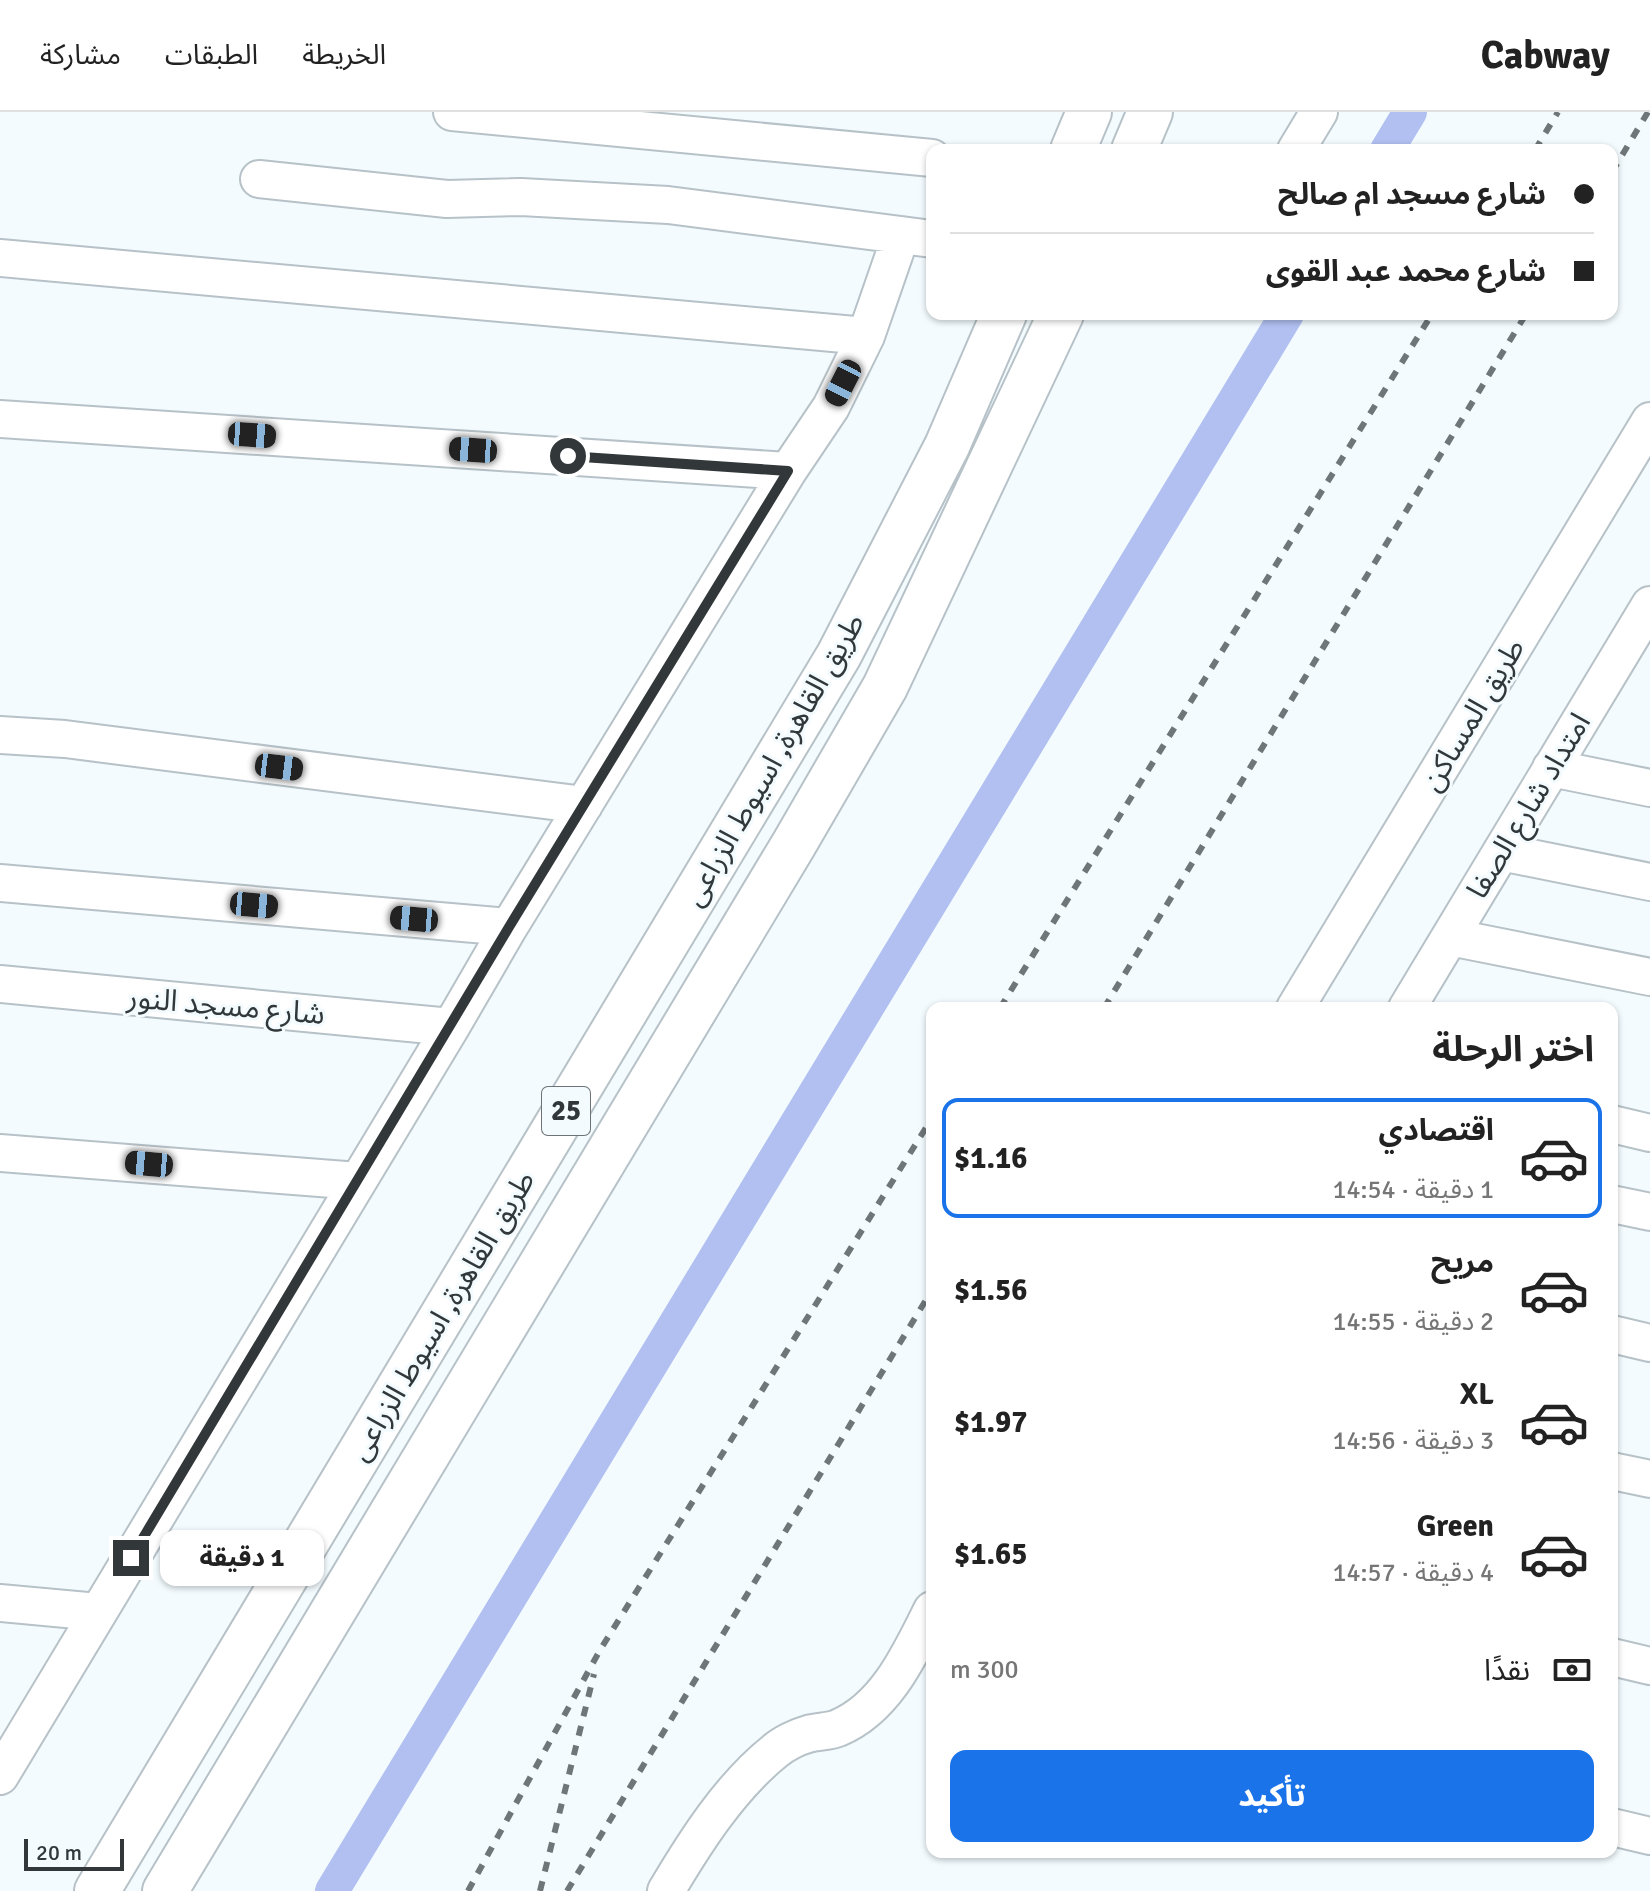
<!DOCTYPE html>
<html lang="ar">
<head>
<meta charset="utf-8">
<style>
  :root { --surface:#fff; --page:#f6f6f6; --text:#222; --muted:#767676; --line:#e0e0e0; --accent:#1a73e8 }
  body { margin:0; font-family:Signika,"Noto Sans Arabic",sans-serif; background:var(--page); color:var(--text); direction:rtl; height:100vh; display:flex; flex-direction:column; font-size:30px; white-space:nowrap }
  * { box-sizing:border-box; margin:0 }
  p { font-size:26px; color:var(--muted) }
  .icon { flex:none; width:44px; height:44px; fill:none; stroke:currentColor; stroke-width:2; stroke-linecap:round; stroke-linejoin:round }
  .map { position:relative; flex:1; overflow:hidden; direction:ltr }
  .details { position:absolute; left:926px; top:890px; width:692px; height:856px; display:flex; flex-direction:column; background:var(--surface); border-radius:16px; box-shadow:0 2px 6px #0004; direction:rtl }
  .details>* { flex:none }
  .guide { position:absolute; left:926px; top:32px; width:692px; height:176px; border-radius:16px; box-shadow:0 2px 6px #0004; direction:rtl; display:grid; align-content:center; height:176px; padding:0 24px; background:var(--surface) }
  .scale { position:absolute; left:24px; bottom:20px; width:100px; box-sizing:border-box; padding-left:8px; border:4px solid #32383a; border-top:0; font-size:22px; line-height:28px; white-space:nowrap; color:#32383a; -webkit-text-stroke:6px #f3fbfe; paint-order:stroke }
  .end { position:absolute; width:36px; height:36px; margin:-18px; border:10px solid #32383a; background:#fff; box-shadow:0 0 0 4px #fff }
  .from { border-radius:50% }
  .bubble { position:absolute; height:56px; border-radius:16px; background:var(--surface); box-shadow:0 2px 6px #0004; font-size:26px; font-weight:700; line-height:56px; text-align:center; direction:rtl }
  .car { position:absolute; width:24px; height:48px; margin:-24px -12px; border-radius:10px; box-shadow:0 0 6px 2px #0007; background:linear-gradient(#222 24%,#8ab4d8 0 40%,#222 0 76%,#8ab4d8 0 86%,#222 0) }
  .guide b { display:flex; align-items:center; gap:28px; height:76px; font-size:30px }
  .guide b+b { border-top:2px solid var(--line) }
  .guide i { width:20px; height:20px; background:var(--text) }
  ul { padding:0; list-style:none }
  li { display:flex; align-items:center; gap:24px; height:120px; margin:0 16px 12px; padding:0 8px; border:4px solid transparent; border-radius:16px }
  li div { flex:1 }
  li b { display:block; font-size:30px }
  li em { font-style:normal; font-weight:700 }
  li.current { border-color:var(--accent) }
  li>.icon { width:72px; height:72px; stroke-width:1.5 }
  h2 { padding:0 24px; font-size:36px; line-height:96px }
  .pay { display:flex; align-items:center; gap:20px; height:88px; padding:0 24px; font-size:30px }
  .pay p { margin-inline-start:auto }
  .cta { display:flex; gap:16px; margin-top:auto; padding:16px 24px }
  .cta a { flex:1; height:92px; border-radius:16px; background:var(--accent); color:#fff; font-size:32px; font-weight:700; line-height:92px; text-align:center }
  header { display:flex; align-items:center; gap:48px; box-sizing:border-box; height:112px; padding:0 40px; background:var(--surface); border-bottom:2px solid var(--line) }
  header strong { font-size:38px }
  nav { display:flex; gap:44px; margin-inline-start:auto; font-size:28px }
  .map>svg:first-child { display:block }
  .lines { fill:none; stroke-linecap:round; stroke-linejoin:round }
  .canal { stroke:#b1c0f1; stroke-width:34 }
  .street-casing { stroke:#b6c2c8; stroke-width:40 }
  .highway-casing { stroke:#b6c2c8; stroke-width:48 }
  .street { stroke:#fff; stroke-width:36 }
  .highway { stroke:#fff; stroke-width:44 }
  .rail { stroke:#6f7678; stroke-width:6; stroke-dasharray:10 10; stroke-linecap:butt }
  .route { stroke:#32383a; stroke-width:10 }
  .labels { text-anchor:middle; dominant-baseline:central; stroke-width:6; stroke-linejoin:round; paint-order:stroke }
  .shield { fill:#f3fbfe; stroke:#6c7275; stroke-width:2 }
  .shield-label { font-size:28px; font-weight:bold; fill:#32383a }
  .street-label { font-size:30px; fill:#32383a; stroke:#f3fbfe }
</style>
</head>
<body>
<header>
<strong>Cabway</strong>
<nav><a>الخريطة</a><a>الطبقات</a><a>مشاركة</a></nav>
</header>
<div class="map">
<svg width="1650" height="1779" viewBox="0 0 1650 1779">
  <rect width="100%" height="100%" fill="#f3fbfe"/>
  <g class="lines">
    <path class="canal" d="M1387,38L1410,0
      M332,1779L1287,202"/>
    <defs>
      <path id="street" d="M452,0L932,46
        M1296,38L1319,0
        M259,67L447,87L521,85L668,93L932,127
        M0,146L866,224
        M0,307L788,359
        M0,623L65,627L584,693
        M1551,656L1650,676
        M1501,740L1650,770
        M0,771L509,815
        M1450,825L1650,865
        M0,872L451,915
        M1295,896L1650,309
        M1407,896L1650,493
        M1612,1012L1650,1021
        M0,1041L358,1069
        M1612,1092L1650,1100
        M1612,1222L1650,1231
        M1612,1359L1650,1367
        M0,1491L98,1500
        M1612,1545L1650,1554
        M0,1664L451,915L509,815L788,359L831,295L866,224L901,123
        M1612,1715L1650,1724
        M666,1779C695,1730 730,1675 775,1639C783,1632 797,1625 808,1622C817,1619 829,1620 838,1616C886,1596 910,1542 932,1498"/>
      <path id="highway" d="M1073,38L1089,0
        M1134,38L1150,0
        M97,1779L839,543L947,334L1004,202
        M165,1779L794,732L885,575L1061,202"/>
    </defs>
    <use href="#street" class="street-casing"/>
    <use href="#highway" class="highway-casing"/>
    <use href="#street" class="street"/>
    <use href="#highway" class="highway"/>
    <path class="rail" d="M1535,38L1558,0
      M1612,60L1648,0
      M1000,896L1432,202
      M1104,896L1526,202
      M468,1779L600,1538L932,1006
      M540,1779L594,1562
      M567,1779L932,1178"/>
  </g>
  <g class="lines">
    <path class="route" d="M131,1446L509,815L788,359L568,344"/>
  </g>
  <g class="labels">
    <rect class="shield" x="542" y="975" width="48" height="48" rx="6"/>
    <g class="shield-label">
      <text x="566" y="999">25</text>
    </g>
    <g class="street-label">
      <text transform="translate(1473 603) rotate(-59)">طريق المساكن</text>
      <text transform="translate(774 648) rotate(-60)">طريق القاهرة, اسيوط الزراعى</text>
      <text transform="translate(1529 694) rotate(-59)">امتداد شارع الصفا</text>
      <text transform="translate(226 894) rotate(5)">شارع مسجد النور</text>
      <text transform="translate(442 1204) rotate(-59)">طريق القاهرة, اسيوط الزراعى</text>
    </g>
  </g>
</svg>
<div class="scale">20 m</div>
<i class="end from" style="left:568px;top:344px"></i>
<i class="end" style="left:131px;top:1446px"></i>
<div class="bubble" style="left:160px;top:1418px;width:164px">1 دقيقة</div>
<i class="car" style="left:843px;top:271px;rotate:207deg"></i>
<i class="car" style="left:252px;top:323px;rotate:94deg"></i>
<i class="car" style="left:473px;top:338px;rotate:274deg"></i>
<i class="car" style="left:279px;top:655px;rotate:97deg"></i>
<i class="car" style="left:254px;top:793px;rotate:95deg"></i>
<i class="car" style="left:414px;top:807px;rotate:275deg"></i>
<i class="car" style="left:149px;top:1052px;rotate:275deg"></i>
<div class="guide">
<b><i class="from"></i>شارع مسجد ام صالح</b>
<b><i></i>شارع محمد عبد القوى</b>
</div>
<section class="details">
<h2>اختر الرحلة</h2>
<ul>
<li class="current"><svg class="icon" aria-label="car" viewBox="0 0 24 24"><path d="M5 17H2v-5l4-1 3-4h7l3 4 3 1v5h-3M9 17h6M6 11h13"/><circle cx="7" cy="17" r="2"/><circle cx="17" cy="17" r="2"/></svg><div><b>اقتصادي</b><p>1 دقيقة · 14:54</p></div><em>$1.16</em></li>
<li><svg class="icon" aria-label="car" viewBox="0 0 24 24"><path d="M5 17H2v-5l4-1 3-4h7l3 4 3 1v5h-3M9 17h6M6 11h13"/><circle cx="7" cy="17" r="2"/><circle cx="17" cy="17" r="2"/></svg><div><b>مريح</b><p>2 دقيقة · 14:55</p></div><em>$1.56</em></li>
<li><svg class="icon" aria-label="car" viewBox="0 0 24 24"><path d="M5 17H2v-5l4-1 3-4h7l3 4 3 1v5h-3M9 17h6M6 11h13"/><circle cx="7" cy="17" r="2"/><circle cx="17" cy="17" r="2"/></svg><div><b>XL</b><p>3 دقيقة · 14:56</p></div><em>$1.97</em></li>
<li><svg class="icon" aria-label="car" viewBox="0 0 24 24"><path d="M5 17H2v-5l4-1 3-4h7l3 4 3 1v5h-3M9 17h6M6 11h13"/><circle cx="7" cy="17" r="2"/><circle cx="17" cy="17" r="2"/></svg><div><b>Green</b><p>4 دقيقة · 14:57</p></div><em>$1.65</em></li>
</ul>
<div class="pay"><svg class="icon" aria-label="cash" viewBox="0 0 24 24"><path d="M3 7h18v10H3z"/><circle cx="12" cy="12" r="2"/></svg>نقدًا<p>300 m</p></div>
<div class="cta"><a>تأكيد</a></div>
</section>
</div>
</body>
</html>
